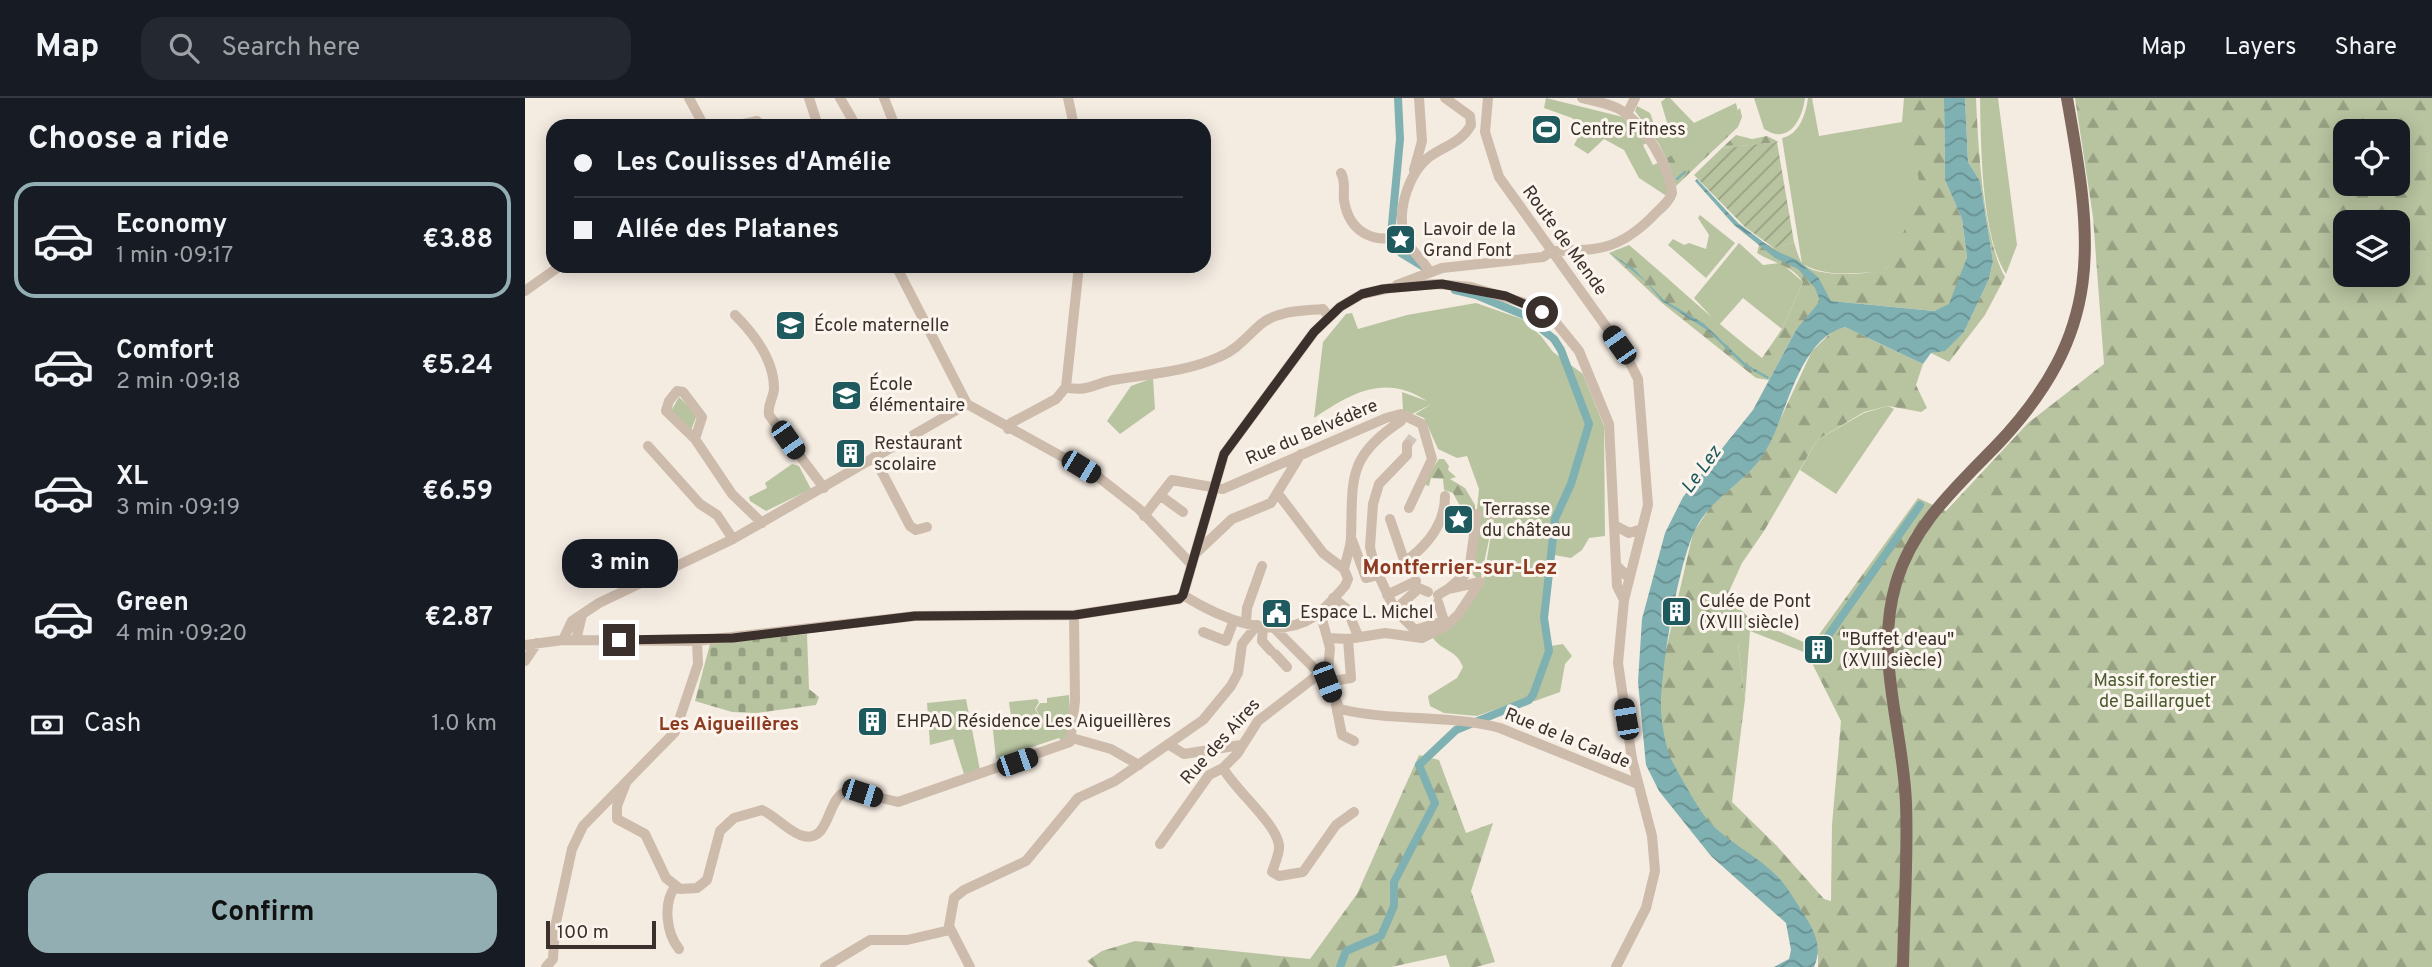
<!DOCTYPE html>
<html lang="en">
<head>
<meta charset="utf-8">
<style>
  :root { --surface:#171b24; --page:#242831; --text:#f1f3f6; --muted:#9ea1a6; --line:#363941; --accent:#92aeb2 }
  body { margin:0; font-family:Overpass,sans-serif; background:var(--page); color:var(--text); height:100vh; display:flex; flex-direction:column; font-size:26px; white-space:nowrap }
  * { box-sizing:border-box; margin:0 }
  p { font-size:23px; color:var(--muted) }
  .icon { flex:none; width:38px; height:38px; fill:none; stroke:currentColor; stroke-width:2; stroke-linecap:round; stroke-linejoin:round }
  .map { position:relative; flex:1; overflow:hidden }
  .panel { display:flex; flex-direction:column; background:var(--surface); width:525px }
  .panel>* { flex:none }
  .hud { position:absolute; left:21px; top:21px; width:665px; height:154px; border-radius:21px; box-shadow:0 4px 18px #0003; display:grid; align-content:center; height:154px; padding:0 28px; background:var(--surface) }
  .controls { position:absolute; left:1808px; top:21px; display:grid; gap:14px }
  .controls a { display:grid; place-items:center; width:77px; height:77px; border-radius:14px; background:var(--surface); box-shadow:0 4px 18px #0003; font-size:35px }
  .scale { position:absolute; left:21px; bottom:18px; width:110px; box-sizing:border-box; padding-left:7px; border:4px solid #3b302b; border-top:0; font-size:19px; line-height:24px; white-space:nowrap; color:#3b302b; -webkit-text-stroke:5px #fbf5ee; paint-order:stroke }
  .end { position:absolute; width:32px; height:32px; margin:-16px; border:9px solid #3b302b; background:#fff; box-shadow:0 0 0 4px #fff }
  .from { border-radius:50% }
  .bubble { position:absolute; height:49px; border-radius:21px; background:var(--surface); box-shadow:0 4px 18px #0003; font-size:23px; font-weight:700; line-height:49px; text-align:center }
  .car { position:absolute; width:21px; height:42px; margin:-21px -10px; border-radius:9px; box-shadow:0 0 5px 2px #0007; background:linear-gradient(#222 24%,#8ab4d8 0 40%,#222 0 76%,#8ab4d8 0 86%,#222 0) }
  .hud b { display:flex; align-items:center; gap:24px; height:66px; font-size:26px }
  .hud b+b { border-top:2px solid var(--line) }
  .hud i { width:18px; height:18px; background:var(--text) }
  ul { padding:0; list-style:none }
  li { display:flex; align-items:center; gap:21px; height:116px; margin:0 14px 10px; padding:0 14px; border:4px solid transparent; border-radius:21px }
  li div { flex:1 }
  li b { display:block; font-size:26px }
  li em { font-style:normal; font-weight:700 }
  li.active { border-color:var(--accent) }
  li>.icon { width:63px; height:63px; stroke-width:1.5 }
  h2 { padding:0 28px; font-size:32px; line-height:84px }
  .pay { display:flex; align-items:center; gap:18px; height:77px; padding:0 28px; font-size:26px }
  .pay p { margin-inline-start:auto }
  .action { display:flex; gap:14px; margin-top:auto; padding:14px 28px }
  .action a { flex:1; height:80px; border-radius:21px; background:var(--accent); color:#111; font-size:28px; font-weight:700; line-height:80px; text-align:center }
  header { display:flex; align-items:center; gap:42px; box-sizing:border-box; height:98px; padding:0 35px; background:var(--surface); border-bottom:2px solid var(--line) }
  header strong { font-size:33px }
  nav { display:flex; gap:38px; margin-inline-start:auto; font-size:24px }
  .search { width:490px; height:63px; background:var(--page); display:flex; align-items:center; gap:18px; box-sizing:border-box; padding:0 24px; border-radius:21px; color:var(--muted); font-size:26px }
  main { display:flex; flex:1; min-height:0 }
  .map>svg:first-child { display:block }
  .green { fill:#b8c4a0 }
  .forest { fill:url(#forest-firs); fill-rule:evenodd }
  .cemetery { fill:url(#cemetery-stones) }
  .garden { fill:url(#garden-furrows) }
  .water { fill:url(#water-waves) }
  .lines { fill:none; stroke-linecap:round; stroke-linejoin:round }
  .stream { stroke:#7fb0b2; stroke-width:2.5 }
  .canal { stroke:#7fb0b2; stroke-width:8 }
  .minor-tunnel { stroke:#cfc6bd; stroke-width:10; stroke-dasharray:10 5; stroke-linecap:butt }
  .minor { stroke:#cdbbac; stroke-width:10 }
  .major { stroke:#7d675c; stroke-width:12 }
  .route { stroke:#3b302b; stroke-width:9 }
  .labels { text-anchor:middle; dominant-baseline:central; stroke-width:6; stroke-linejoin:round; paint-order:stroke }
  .poi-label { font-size:18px; fill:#3b302b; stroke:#fbf5ee; text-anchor:start }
  .street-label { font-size:18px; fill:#3b302b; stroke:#fbf5ee }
  .park-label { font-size:18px; fill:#4a5a2e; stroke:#fbf5ee }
  .water-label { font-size:19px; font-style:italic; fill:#1f5a5e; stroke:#fbf5ee }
  .neighbourhood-label { font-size:19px; font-weight:bold; fill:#8c3b22; stroke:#fbf5ee }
  .quarter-label { font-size:21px; font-weight:bold; fill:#8c3b22; stroke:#fbf5ee }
</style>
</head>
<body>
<header>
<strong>Map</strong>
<div class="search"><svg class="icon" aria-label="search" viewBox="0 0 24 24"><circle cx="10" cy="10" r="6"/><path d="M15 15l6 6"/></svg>Search here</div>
<nav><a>Map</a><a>Layers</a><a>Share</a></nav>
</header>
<main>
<section class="panel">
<h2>Choose a ride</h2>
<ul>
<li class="active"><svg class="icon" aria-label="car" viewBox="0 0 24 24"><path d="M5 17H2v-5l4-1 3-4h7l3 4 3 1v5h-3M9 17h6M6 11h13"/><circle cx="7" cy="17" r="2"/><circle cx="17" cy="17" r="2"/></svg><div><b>Economy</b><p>1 min · 09:17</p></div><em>€3.88</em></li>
<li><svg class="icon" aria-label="car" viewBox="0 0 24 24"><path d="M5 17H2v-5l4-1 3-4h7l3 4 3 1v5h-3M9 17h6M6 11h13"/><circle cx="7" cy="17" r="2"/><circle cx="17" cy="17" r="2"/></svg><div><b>Comfort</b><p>2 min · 09:18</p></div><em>€5.24</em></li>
<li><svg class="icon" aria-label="car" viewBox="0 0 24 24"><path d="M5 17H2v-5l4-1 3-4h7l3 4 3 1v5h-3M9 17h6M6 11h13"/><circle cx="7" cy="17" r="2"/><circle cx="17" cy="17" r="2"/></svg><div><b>XL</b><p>3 min · 09:19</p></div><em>€6.59</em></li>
<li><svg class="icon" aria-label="car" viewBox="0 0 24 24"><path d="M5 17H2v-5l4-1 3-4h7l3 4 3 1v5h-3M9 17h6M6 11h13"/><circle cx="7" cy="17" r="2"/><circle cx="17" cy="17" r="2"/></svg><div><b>Green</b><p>4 min · 09:20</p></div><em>€2.87</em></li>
</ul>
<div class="pay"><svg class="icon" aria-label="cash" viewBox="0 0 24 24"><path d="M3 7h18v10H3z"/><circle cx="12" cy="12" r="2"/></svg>Cash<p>1.0 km</p></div>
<div class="action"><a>Confirm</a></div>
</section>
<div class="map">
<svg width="1907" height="869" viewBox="0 0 1907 869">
  <defs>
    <pattern id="forest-firs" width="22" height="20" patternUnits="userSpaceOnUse" patternTransform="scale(1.75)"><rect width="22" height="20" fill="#b8c4a0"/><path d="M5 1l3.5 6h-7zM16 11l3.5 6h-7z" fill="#97a083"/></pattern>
    <pattern id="cemetery-stones" width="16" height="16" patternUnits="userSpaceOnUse" patternTransform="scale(1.75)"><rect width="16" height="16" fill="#b8c4a0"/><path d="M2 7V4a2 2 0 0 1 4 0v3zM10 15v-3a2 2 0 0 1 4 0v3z" fill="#97a083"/></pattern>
    <pattern id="garden-furrows" width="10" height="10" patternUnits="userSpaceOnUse" patternTransform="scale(1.75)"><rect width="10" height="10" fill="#b8c4a0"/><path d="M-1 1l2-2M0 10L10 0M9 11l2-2" fill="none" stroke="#97a083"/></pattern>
    <pattern id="water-waves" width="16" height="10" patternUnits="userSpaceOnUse" patternTransform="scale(1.75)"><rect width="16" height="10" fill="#7fb0b2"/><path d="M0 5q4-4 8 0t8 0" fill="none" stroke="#699091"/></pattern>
  </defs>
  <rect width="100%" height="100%" fill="#f4ebe1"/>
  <path class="green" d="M1021,0L1098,19L1122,45L1118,47L1128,67L1133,65L1145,93L1140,97L1114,80L1099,52L1079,41L1063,56L1049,47L1058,30L1047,20L1019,10Z
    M1141,0H1145L1169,25L1211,5L1215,23L1150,78L1134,46L1110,13L1112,8L1125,15L1128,23L1125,30L1143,39L1145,34L1137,30L1143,28L1136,4Z
    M1229,0H1280C1277,23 1263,47 1239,31Z
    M1283,0H1287L1294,38L1377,24L1379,0H1412L1417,61L1363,169L1356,173C1329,176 1301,179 1277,166L1257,40C1274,37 1281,16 1283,0Z
    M1455,0H1473L1492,147L1481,176C1456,137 1456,47 1455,0Z
    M1175,117L1210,145L1181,180L1143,147L1148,141L1159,147L1164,145L1181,151L1184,137L1173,120Z
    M1214,145L1238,167L1256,165L1278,184L1257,231L1218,200L1194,227L1169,200Z
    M951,205L997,221L1016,238L1028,254L1058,276L1079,328L1080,438L1064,440L1057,452L1046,460L1029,457L1021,522L1026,548L1038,546L1047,558L1040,566L1035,594L1010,603L999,601L952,618L919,615L905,608L903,598L932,580L938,569C931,551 918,554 908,540L958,485L969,418L955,484L946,474L954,391L942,358L932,360L913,351L899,320L890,316L907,306L887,316L878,312L877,294L902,303C860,275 826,295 789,320L798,244L821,216L827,215L833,231L882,217Z
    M628,280L630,311L595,336L582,323L606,288Z
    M154,299L172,317L166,332L146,313Z
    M1363,308L1369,311L1311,396L1275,372L1292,342L1339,315Z
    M267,366L274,368L286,391L241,413L225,403L224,399L242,390L240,385Z
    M1156,512L1218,522L1224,520L1292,550L1289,558L1225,533L1220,601L1213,545L1156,517Z
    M544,597L545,615L539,619L545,616V640L537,644L534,640L471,661L467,623L512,618H486L484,604L512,601L514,604L510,611L515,619L511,611L515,605H522V600Z
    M441,601L455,672L439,676L428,641L405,647L402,605Z"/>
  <path class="forest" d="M1384,0H1419L1420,82L1437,121L1442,159L1425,207L1409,213L1306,203L1271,232L1244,282L1231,280L1137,205L1084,155L1104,147C1149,185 1191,225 1237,260L1257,231L1278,184C1266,166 1249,166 1232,155L1235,143L1249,150L1269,144C1271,150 1273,159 1277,165C1288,180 1348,178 1363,169L1393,101L1395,87L1383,31Z
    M1440,0H1451C1453,47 1458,140 1480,179L1460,217L1424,264L1406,255L1420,252L1439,234L1464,181L1468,163L1455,83L1443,64Z
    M1550,0H1907V869H1293V857L1175,724L1137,656L1134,582L1168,435L1186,408L1223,375L1240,354L1287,253L1309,232L1320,229L1398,266L1391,287L1402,310L1396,314L1363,308L1339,314L1292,342L1239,433L1217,465L1202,498L1224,520L1218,522L1156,513V517L1217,527L1213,545L1220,601L1207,704L1252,748L1299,801L1306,803L1307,727L1316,623L1285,561V549L1393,400L1421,413L1503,325L1579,266L1568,119ZM1820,33H1872V86H1820ZM1820,124H1872V177H1820Z
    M1215,10L1217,19L1213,29L1151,88L1142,60L1147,57L1165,64L1176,47L1196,33L1194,27L1198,18L1203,21Z
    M1211,37L1227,41L1242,38L1254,44L1197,50Z
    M914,361H919L924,368L923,372L931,379L925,381L940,390L950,407L949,420L942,421L928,395L919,392L918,381L906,380L904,388L897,386Z
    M894,657L914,662L941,735L968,725L946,793L970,864L951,869H925L921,857L866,869H569L562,863L577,853L610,843L785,861L832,796Z"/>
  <path class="cemetery" d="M282,536L284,591L294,599L291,607L231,615L207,614L170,603L185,546Z"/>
  <path class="garden" d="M1252,44L1269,144L1249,150L1220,129L1169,77L1197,50Z"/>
  <path class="water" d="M1419,0H1440L1443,64L1455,83L1468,163L1464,181L1439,234L1420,253L1406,255L1398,266L1320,229C1272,242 1263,317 1240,354C1221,385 1186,399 1170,432C1153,467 1136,569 1136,609C1136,624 1141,652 1148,665C1158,683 1169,704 1181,720C1199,742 1230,756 1251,777C1263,789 1272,806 1281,820C1291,836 1297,851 1289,869H1249L1264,861L1266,852L1261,825L1186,758L1134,693L1121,667L1113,584L1117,521L1140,435L1158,399L1228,312L1271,232L1295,203L1290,190L1273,171L1250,160L1209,127L1170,83L1172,81L1213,125L1249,152L1272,162L1293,179L1306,203L1409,213L1424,206L1442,159L1437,121L1420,82Z
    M1084,154L1109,171L1139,202L1178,225L1221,266L1244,279L1243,281L1219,268L1182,232L1137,203L1120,183Z"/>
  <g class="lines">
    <path class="stream" d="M1152,81L1160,74"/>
    <path class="canal" d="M873,0L875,41L866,137L876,155L899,169
      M1298,545L1395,407
      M815,869L821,853L856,838L869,808V784L910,705L894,667L931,632L1004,602L1008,597L1024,553L1019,520L1030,421L1046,386L1064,326L1036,252L1029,241L999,217L951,197L930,192"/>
    <path class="minor-tunnel" d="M882,347L890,336"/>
    <path class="minor" d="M164,0L179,28
      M284,0L293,28
      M315,0L331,28
      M359,0L370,28
      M543,0L549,28
      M963,0L960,34L974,79L1100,255L1113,281L1123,407L1099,502L1093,565L1107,661L1127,738L1130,773L1121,810L1091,869
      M1102,16L1110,0
      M209,28L232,23L237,28
      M889,72L897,43L894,0
      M816,75C821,84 818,92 819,102C824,135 850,147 879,137
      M1027,153C1072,152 1092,153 1126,120C1133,112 1144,105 1147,95C1144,68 1119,25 1094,11C1083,5 1069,3 1057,0
      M371,168L442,306L572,378L614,411L667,467
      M904,173C898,162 887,154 882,143C869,118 883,76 904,59C919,48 936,45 946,27L945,18L920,0
      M872,187L917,170L1018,159L1027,153
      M0,193L35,168
      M210,217C229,236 249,262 249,290C249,300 242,306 244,317L299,390
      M541,289C558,295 572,285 588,282C624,276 661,274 694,259C712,252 722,238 736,226C754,212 777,213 798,211L804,219
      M483,331L486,325L531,301L541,289L554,168
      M170,341L177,319L158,294L152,293L144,303L141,313L170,341L207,396L237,425
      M123,348L175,406L192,417L208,441
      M349,359L385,428L391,432L402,429
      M636,398L658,414
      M884,410L907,361L897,326
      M967,417V412L973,411
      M619,418L647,382L698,391L861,320L876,316L897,326
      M865,421L879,462
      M1091,428L1104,435L1117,431
      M827,442L841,480C879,472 920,439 920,398
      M671,455L707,421L746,405L776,356
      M1091,467L1092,488L1099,502
      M819,471C821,461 826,449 826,439C828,382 821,359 876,323L878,317
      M857,474L848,462L845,449L848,406L854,386L882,357V347
      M853,476L870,512L890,532L919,523L921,528
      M923,491L944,473L952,416
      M658,497L699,356L789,234L815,209L837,196L865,190L911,186L946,189L1006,207L1032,226L1054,253L1084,326L1091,467L1103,479
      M658,497C693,519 750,545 790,518C801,510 811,498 820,488L823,481L819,471L798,455L754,397
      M862,497L891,483
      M913,497L923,491L955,484
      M808,500L822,511L833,538
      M913,504L919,523
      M870,512L894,490L903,494
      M795,514L805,550L802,583
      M721,524L722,510L737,468
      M738,528L737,543L746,553
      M749,530L802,583L815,611C868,624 923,616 975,630L1113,686
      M678,534L701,543L709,522
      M803,540L823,541L860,535L897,540L921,528L933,517L955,484
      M38,542L47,523L74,505L208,441L442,306
      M51,542L57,517
      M0,547L38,542L172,543L390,518L549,517L654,501L658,497
      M750,556L762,569
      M0,563L12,545
      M802,584L826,580L823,541
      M811,607L817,637L829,643
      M547,640L586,651L614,667
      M643,646L659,656L716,647
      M698,670C710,692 751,725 754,747C755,755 750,765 747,774L754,778L778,774L811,727L829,714
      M101,685L92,708V721L120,736L141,780L155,791L172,790L182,782L195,733L209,720L237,712C250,718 261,731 275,737C304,748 301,705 318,695H336L373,704L545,644L550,603L549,517
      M635,746L684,677L698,670L712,656L733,623L794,576
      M150,789C138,805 141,835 154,851
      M21,869L28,861L30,829L47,751L58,728L150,634L173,566L172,543
      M300,869L345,842H382L425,832
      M445,869L424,828L429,800L439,792L501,763L553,700L590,683L678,622L706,588L713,575L717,546L732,527"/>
    <path class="major" d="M1378,869C1379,815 1383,759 1381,705C1378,629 1349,560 1371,485C1388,428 1430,390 1470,349C1581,233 1568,146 1542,0"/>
  </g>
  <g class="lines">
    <path class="route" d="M94,542L208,540L390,518L550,517L654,501L658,497L699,356L789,234L815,209L837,196L858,191L917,186L981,198L1017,214"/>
  </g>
  <defs>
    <symbol id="stadium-square" viewBox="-11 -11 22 22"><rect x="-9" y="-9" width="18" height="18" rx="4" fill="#1f5a5e" stroke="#fbf5ee"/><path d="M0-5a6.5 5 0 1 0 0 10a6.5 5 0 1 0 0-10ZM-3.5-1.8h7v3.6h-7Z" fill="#fff"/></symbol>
    <symbol id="sight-square" viewBox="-11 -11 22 22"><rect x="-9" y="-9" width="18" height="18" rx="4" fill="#1f5a5e" stroke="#fbf5ee"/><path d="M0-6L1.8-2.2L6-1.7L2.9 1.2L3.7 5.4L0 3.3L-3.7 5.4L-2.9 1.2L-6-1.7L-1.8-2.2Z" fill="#fff"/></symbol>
    <symbol id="school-square" viewBox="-11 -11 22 22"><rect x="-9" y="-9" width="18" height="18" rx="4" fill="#1f5a5e" stroke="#fbf5ee"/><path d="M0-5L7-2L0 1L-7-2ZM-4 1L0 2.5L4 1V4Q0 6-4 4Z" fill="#fff"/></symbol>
    <symbol id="building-square" viewBox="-11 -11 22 22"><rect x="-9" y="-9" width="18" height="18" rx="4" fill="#1f5a5e" stroke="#fbf5ee"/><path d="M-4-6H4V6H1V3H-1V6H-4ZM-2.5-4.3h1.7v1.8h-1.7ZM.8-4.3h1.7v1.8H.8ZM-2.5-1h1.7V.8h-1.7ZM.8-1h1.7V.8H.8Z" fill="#fff"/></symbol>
    <symbol id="civic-square" viewBox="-11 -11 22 22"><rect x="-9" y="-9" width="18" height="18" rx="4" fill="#1f5a5e" stroke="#fbf5ee"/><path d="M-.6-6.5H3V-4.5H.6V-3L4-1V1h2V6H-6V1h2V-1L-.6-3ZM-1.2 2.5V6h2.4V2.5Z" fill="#fff"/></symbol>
  </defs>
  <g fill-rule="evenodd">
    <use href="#stadium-square" x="1004" y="14" width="35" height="35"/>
    <use href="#sight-square" x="858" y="124" width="35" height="35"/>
    <use href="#school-square" x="248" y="210" width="35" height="35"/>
    <use href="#school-square" x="304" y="280" width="35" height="35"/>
    <use href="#building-square" x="308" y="338" width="35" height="35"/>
    <use href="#sight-square" x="916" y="404" width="35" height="35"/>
    <use href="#building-square" x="1134" y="496" width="35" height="35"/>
    <use href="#civic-square" x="734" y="498" width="35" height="35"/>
    <use href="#building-square" x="1276" y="534" width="35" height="35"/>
    <use href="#building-square" x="330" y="606" width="35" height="35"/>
  </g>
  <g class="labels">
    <g class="poi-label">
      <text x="1045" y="32">Centre Fitness</text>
      <text x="898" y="132">Lavoir de la<tspan x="898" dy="21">Grand Font</tspan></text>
      <text x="289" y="228">École maternelle</text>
      <text x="344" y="287">École<tspan x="344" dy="21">élémentaire</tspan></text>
      <text x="349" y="346">Restaurant<tspan x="349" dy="21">scolaire</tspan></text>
      <text x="957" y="412">Terrasse<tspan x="957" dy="21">du château</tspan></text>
      <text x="1174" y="504">Culée de Pont<tspan x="1174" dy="21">(XVIII siècle)</tspan></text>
      <text x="775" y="515">Espace L. Michel</text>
      <text x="1317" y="542">"Buffet d'eau"<tspan x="1317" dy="21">(XVIII siècle)</tspan></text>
      <text x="371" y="624">EHPAD Résidence Les Aigueillères</text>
    </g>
    <g class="street-label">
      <text transform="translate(1039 143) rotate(54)">Route de Mende</text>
      <text transform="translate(787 335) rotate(-23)">Rue du Belvédère</text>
      <text transform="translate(1042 641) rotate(22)">Rue de la Calade</text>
      <text transform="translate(696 644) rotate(-48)">Rue des Aires</text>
    </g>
    <g class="park-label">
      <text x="1630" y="583">Massif forestier<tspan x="1630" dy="21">de Baillarguet</tspan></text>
    </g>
    <g class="water-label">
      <text transform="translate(1177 372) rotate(-54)">Le Lez</text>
    </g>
    <g class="neighbourhood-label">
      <text x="204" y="627">Les Aigueillères</text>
    </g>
    <g class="quarter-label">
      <text x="935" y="470">Montferrier-sur-Lez</text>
    </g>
  </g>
</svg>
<div class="controls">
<a><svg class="icon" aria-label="locate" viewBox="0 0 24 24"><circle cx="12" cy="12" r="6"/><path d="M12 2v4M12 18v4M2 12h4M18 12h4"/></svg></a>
<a><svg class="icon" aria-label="layers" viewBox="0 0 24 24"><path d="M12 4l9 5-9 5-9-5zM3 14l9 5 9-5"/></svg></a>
</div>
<div class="scale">100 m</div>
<i class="end from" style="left:1017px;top:214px"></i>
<i class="end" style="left:94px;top:542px"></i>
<div class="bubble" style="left:37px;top:441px;width:116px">3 min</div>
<i class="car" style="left:1094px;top:247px;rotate:325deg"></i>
<i class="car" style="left:263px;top:342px;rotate:145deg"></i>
<i class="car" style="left:556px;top:369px;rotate:121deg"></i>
<i class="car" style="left:802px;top:584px;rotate:159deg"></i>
<i class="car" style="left:1101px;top:621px;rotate:350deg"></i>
<i class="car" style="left:492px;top:664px;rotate:71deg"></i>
<i class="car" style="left:337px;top:695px;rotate:108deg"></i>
<div class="hud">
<b><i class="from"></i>Les Coulisses d'Amélie</b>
<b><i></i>Allée des Platanes</b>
</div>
</div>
</main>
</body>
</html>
